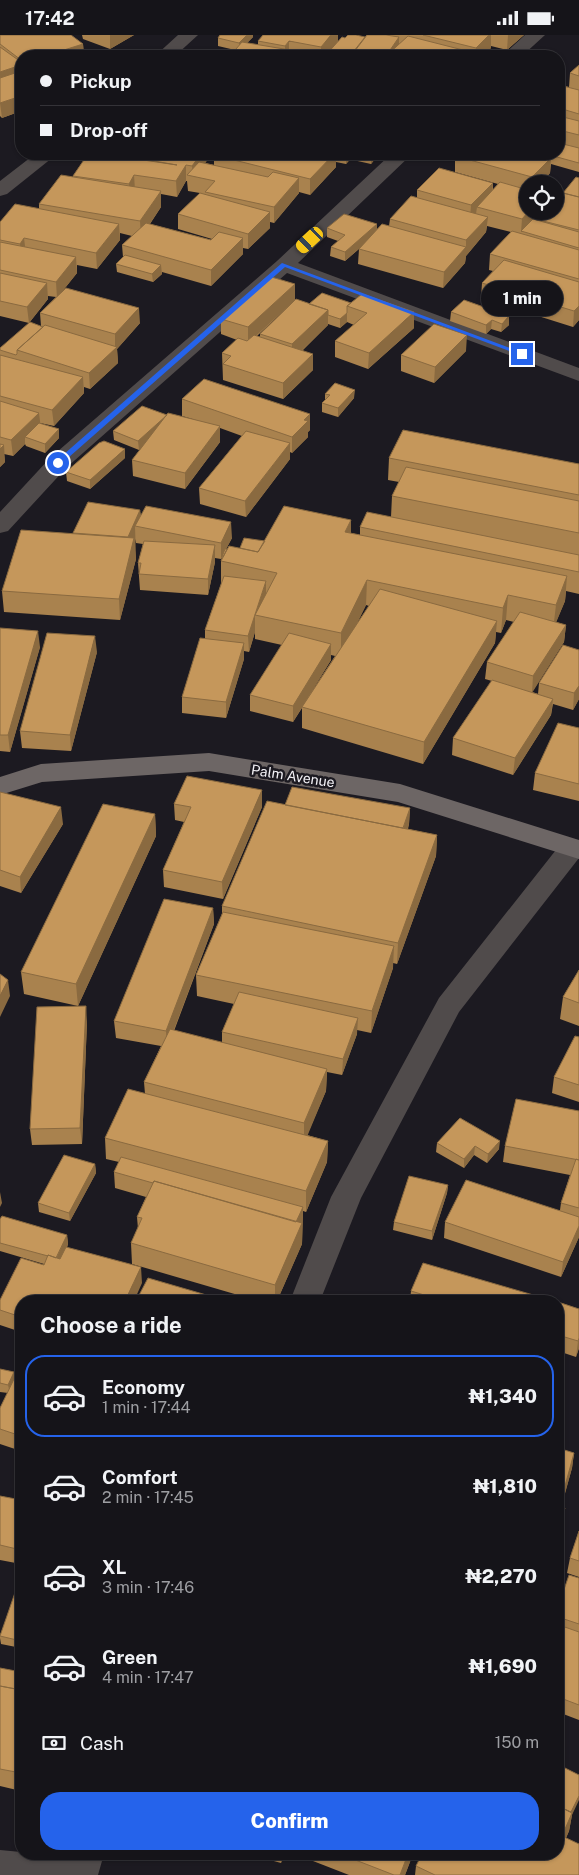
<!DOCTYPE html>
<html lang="en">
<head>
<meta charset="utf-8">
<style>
  :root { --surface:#151419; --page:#222126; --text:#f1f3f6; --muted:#9d9ea2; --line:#343338; --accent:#2563eb }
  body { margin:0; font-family:"Public Sans",sans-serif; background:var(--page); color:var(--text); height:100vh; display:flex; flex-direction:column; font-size:19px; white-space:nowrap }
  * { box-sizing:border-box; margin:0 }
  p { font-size:16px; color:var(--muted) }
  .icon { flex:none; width:28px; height:28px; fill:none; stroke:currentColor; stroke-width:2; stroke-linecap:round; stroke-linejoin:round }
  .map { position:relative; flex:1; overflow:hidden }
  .details { position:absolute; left:15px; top:1260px; width:549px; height:565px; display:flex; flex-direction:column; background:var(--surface); border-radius:20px; box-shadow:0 1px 4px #0004,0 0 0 1px var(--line) }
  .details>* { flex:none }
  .banner { position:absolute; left:15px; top:15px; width:550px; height:110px; border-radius:20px; box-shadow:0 1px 4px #0004,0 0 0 1px var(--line); display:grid; align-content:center; height:110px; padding:0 25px; background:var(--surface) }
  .buttons { position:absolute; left:519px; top:140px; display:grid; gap:10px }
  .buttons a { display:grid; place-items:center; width:45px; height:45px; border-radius:50%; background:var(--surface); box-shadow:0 1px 4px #0004,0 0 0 1px var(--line); font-size:25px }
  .end { position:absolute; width:22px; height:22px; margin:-11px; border:6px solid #2563eb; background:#fff; box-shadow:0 0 0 2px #fff }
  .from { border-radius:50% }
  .bubble { position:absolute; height:35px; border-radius:18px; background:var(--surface); box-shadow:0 1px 4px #0004,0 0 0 1px var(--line); font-size:16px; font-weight:800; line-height:35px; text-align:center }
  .car { position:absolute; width:15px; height:30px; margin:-15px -8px; border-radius:6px; box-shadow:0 0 4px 1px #0007; background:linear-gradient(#f5c518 24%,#345 0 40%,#f5c518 0 76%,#345 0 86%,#f5c518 0) }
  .banner b { display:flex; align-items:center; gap:18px; height:48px; font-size:19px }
  .banner b+b { border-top:1px solid var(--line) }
  .banner i { width:12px; height:12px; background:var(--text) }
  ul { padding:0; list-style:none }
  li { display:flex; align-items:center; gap:15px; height:82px; margin:0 10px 8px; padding:0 15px; border:2px solid transparent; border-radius:20px }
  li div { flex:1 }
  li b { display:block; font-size:19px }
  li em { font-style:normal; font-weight:800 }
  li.selected { border-color:var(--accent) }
  li>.icon { width:45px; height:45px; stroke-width:1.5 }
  h2 { padding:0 25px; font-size:22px; line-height:60px }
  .pay { display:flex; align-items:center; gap:12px; height:55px; padding:0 25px; font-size:19px }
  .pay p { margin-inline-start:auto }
  .action { display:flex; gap:10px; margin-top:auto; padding:10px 25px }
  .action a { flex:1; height:58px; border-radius:20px; background:var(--accent); color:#fff; font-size:20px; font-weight:800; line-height:58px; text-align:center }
  .status { display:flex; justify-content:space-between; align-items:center; height:35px; padding:0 25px; background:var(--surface); direction:ltr }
  .status svg { height:14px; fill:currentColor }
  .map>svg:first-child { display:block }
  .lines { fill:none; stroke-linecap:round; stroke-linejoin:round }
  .street { fill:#504b4b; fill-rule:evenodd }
  .secondary { fill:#6d6665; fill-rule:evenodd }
  .wall { fill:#a9824e; fill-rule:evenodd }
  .shaded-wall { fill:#8a6a40 }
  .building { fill:#c5975b; stroke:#8a6a40 }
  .route { fill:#2563eb }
  .labels { text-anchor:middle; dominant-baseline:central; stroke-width:5; stroke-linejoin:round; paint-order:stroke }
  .street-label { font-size:14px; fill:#f2f1f6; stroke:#1c1a21 }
</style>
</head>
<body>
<div class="status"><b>17:42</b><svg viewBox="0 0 49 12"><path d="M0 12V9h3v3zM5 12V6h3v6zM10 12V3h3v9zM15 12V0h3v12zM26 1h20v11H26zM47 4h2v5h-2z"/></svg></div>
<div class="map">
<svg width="579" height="1840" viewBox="0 0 579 1840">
  <rect width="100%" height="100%" fill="#1c1a21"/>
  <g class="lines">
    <path class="street" d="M178,0H198L175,21H155Z
      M525,0H545L522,21H502Z
      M35,119H57L7,159L0,161V146Z
      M391,119H412L298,228L579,333V346L287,238L66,433L8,496L0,498V477L50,423L277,226Z
      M572,804L579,806V823L459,977L361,1163L320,1266H290L331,1162L439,963L563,806Z
      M0,1815L21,1817V1819L67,1821L68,1819H104L98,1840H0Z"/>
    <path class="secondary" d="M209,718L400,749L579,805V824L398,767L209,736L42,747L0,760V742L41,729Z"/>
  </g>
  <path class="wall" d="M0,0L83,9L84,21H21V76L2,83L0,81Z
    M82,0H134L110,14L83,4Z
    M220,0H253V2L247,8L258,10V6L338,7L345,3L365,2L367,0H524L507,15L491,11V13L482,21H230L235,15L218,11V3Z
    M579,30V137L551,129L550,138L540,149H528V176H555L563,158L579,143V285L573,292L481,263L482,248L493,236L489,235L490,219L511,197L487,191L486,197L466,221L465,228L443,253L358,229L359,214L345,226L330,221L331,212L338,206L327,202V193L377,189V194L389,191L390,184L417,163V155L493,148V155L498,149L455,137V121L458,119H537L546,121V119H559V50L569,52L570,38Z
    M88,119H208V124L205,128L214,130V120L215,119H379L371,129L353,125V121L346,129L336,127V132L310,160L299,157V158L274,188L270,187V193L248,214L243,213V219L211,251L162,237V239L153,247L117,237L116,229L123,222L122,210L132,201L120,198V205L97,234L77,230V238L61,258L140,288L117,314L118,328L90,354L84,352V358L54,391L40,388V389L59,394V403L45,418L26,411L25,409L13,421L4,419L5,427L0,432V313L41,291L40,278L56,262L48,261V264L29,288L0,281V187L39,173V169L73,142V141ZM186,146H187L188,156L200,158L178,179V194L212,204L211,205L150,189L161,172V159L177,162Z
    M295,249V265L257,301L260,302V299L309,269L322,258L414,293L368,334L335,322V306L354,290L347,287L340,293L328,289V290L303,315L313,335L283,364L223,345L222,318L237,305L221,299V284Z
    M464,265L509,290L501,297L491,294L486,299L450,286L451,277Z
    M466,316L434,348L401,336V320Z
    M325,359L354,363L338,382L322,377V368L325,366Z
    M182,364L310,395L308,397V402L292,418L290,417V424L246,482L200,469L199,453L242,401L220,393V407L185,454L133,441L132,425L143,411L139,415L114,405L113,396L167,380L196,385L182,381Z
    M125,423L90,454L67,446L66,437Z
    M389,423L579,429V559L566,556L565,566L556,587L566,590L564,607L532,657L538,659L539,648L563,610L579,664L573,675L553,669L551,680L513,740L452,720L453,703L492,646L485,644L487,627L514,587L506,585L501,598L496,597L495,608L423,729L302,693V673L293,687L250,676V660L282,610L255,604V597L249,617L244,616V624L226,683L182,678V662L205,604V595L221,549V526L222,523L221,524L215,523V527L208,560L140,555L138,528L143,509L136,508L135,504L134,506L136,524L120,585L4,577L2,556L74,498L140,475L141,481L232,503L226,514L240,513L265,506L351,485V498L360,500V492L391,482L392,461L399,447L388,445ZM366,570L369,571L357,588ZM331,620L335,621L310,659L331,625Z
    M0,593L40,612L10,717L0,716Z
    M97,617L71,716L22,713L20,696Z
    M579,693V766L533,755L535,738Z
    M0,757L63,789L21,858L0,851Z
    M174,769L262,772L223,864L164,852L163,835L184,787L175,785Z
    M285,770L410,773L409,789L408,794L437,800L436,821L397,929L393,928V933L371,998L357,995V999L342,1040L327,1037L326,1056L307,1100L328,1106L327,1127L306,1177L303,1176L302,1209L277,1266H259L132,1229L131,1208L138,1194L137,1182L146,1162L115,1153L114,1137L119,1127L106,1124L105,1103L145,1059L144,1047L161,1011L116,1003L114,986L213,873L214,889L174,996L222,1008V997L234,969L197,961L196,940L222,879V871Z
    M155,779L156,801L78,971L24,959L21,937Z
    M579,935V991L560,984L563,962Z
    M87,987L82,1109L32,1110L30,1094Z
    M579,1002V1067L552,1058L554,1042Z
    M579,1076V1202L561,1242L444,1203L445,1187L560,1175L561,1168L570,1140L503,1127L505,1111Z
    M460,1083L499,1114L487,1128L474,1120L464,1133L436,1117L437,1108Z
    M95,1129L96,1138L70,1186L39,1177L38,1168Z
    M448,1150L447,1158L432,1205L393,1195L394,1187Z
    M0,1184L67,1200L68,1209L67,1213L142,1248L21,1266V1297L0,1290V1265L44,1229L0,1216Z
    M411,1256L554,1266H410Z
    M558,1267L579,1274V1313L576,1322L558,1316Z
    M0,1334L14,1337L15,1344L21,1346V1416L0,1409V1373L8,1358L0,1357Z
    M558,1413L574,1418L572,1433L561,1472L565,1473L562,1488L558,1502Z
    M0,1461L21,1465V1529L0,1525Z
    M579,1496V1542L567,1538L570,1523Z
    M579,1543V1685L558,1677V1572Z
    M21,1549V1613L1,1609L0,1603V1600Z
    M0,1633L21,1637V1756L0,1751Z
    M572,1780L569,1796L566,1803L579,1840H415L416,1831Z
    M249,1819H284L281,1828Z
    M295,1819H413L405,1840H349Z"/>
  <path class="shaded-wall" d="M110,0H134L110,14Z
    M247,0H253V2L239,16V8Z
    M331,0H338V7L326,21H321V12Z
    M489,0H491V13L482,21H475L476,13Z
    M508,0H524L507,15Z
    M399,2V17L386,21Z
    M289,6V21H285V11Z
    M83,9L84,21H45Z
    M467,16L466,21H461Z
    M21,30V50L0,57V37Z
    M21,61V76L2,83L0,68Z
    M201,119H208V124L196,142L193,141L192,131Z
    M334,119H336V132L310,160V144Z
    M346,119H353V121L346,129Z
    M373,119H379L371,129V121Z
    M551,123L550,138L540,149H532V142Z
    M186,130V146L177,162L176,146Z
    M134,140L135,155L129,164V149Z
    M299,143V158L274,188V172Z
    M493,148L492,163L477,172L476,179L470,185L471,170Z
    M161,156V172L141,202L140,186Z
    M529,176H542L524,197H521L522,184Z
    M270,177V193L248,214V199Z
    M488,182L486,197L466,221L465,228L443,253L444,237L466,212V205Z
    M119,189L120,205L97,234L96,218Z
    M377,189V198L345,226V217Z
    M24,203L26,219L21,224L20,209Z
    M243,203V219L211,251V235Z
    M76,222L77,238L57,263L56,247Z
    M161,230L162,239L153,247L152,239Z
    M47,248L48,264L29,288L27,272Z
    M295,249V265L248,308V292Z
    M579,271V285L573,292L574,276Z
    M139,273L140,288L117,314L118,328L90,354L89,338L115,313V299Z
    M328,275V290L292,325V309Z
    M414,277V293L368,334L369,318Z
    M347,278V287L340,293V284Z
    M509,281V290L501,297L502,289Z
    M492,285L491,294L486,299V290Z
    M467,300L466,316L434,348L435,332Z
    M313,319V335L283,364V348Z
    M83,342L84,358L54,391L52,375Z
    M355,355L354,363L338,382V373Z
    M39,378L41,394L25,402V409L13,421L11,405Z
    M310,379V395L308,397V402L292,418V402L304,385Z
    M167,380L168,389L139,415L138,406Z
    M220,391V407L185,454V438Z
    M59,394V403L45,418V409Z
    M290,408V424L246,482L245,466Z
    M4,410L5,427L0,432V414Z
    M125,414V423L90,454V445Z
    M140,475L141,491H135L136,524L120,585L119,564L126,505Z
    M351,485V509L345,497Z
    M231,487L232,503L221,524V508Z
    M215,510V527L208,560V544Z
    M567,541L565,566L553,595L556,570Z
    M367,545L366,570L341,622V598Z
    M266,546V562L255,580Z
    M508,560L506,585L501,598L503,573Z
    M255,580V597L249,617L248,601Z
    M497,586L495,608L423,729L424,707Z
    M566,590L564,607L532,658L533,641Z
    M38,596L40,612L10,717L8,700Z
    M95,601L97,617L71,716L70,700Z
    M244,608V624L226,683V667Z
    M331,609V625L293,687V671Z
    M579,651V664L573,675L574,658Z
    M553,664L551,680L513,740L515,723Z
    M262,755V772L223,864L222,847Z
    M61,772L63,789L21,858L20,842Z
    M410,773L409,789L402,811L403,794Z
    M155,779L156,801L78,971L76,949Z
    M437,800L436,821L397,929L398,908Z
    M213,873L214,889L167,1013L166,996Z
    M394,911L393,933L371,998L372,976Z
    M8,945L10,961L0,982V961Z
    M86,971L87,987L82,1109L80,1093Z
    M358,983L357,999L342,1040L343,1024Z
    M327,1034L326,1056L304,1109V1088Z
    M328,1106L327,1127L306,1177V1156Z
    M500,1106L499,1114L487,1128L488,1119Z
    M475,1111L474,1120L464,1133V1124Z
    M95,1129L96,1138L70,1186L69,1178Z
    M448,1150L447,1158L432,1205V1196Z
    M0,1157L2,1168L0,1172Z
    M303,1172L302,1209L277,1266H275V1250L296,1187Z
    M579,1191V1202L561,1242L563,1227Z
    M67,1200L68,1209L57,1233L56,1224Z
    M141,1232L142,1248L134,1266H125Z
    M579,1303V1313L576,1322L578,1306Z
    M14,1337L15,1345L10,1358L8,1350Z
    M574,1418L572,1433L560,1477L562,1462Z
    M565,1473L562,1488L558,1502V1494Z
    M579,1761V1765L572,1780L569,1796L559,1819L562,1801L571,1777Z
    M281,1819H284L281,1828Z
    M408,1819H413L405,1840H400Z"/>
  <path class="building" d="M0,0H71L83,9L45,21H21V25L0,9Z
    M220,0H247L239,8L218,3Z
    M263,0H331L321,12L289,6L285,11L258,6Z
    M348,0H356L365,2L350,21H325L342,2L345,3Z
    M367,0H386L399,2L386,21L408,1L467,16L461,21H351Z
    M423,0H489L476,13Z
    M242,7L302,17L299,21H230Z
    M0,12L21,27V30L0,37Z
    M579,30V41L570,38Z
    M21,36V61L0,68V43Z
    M559,50L579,55V79L559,73Z
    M559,81L579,86V100L559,95Z
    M559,108L579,113V128L546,119H559Z
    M88,119H103L177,130L113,119H201L192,131L186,130L176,146L134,140L129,149L73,141Z
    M215,119H334L310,144L214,120Z
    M362,119H373L371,121Z
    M458,119H486L502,123L504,120L498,119H537L551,123L532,142L455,121Z
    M199,127L268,142L273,137L299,143L274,172L205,157L215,146L187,140Z
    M439,133L493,148L471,170L417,155Z
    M61,140L161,156L140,186L39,169Z
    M576,142L579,143V162L563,158Z
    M500,147L528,155V176H529L522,184L477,172Z
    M559,157L579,162V195L535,184L542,176H555V161Z
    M200,158L270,177L248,199L178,179Z
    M411,161L488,182L466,205L390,184Z
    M15,169L119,189L96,218L24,203L20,209L0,205V187Z
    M344,179L377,189L345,217L331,212L345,200L327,193Z
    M533,184L579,197V213L521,196Z
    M146,188L211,205L219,197L243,203L211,235L122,210Z
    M382,189L466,212L444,237L359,214Z
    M512,196L579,215V244L490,219Z
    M0,207L76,222L56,247L0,235Z
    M125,220L161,230L152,239L116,229Z
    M504,225L579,247V271L574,276L482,248Z
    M0,238L47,248L27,272L0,266Z
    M268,241L295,249L248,292L221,284Z
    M66,253L139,273L115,299L40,278Z
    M322,258L351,268L347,271V278L340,284L328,280V275L309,269Z
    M362,259L414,277L369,318L335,306L367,278L347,271Z
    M296,264L328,275L292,309L260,299Z
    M464,265L509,281L502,289L492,285L486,290L451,277Z
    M30,287L43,292L17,315V319L16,320L0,315V313Z
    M434,289L467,300L435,332L401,320Z
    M45,290L117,312L89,338L17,315Z
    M254,300L313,319L283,348L223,329L231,321L222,318L238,303L247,306Z
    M0,320L83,342L52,375L0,361Z
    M204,344L310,379L304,385L308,386L292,402L182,364Z
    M335,348L355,355L338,373L322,368L330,360L325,359Z
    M0,366L39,378L11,405L0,402Z
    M142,371L167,380L138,406L113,396Z
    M168,378L220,391L185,438L132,425Z
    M39,388L59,394L45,409L25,402Z
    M403,395L579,429V460L389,423Z
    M246,396L290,408L245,466L199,453Z
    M104,406L125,414L90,445L66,437L99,408Z
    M0,409L4,410L0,414Z
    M406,432L579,466V498L392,461Z
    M88,467L140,475L128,502L73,498Z
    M146,471L231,487L221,508L135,491Z
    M284,471L351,485L345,497L567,541L556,570L508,560L503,573L367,545L341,598L255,580L277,538L221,526L229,511L258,517Z
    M367,477L579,520V537L360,492Z
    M21,495L134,503L119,564L2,556Z
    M244,503L265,506L258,517L240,513Z
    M144,506L215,510L208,544L139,539L141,528H138Z
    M225,514H227L223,522H222Z
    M224,541L266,546L248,601L205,595Z
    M380,554L497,586L424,707L302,672Z
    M520,577L566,590L533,641L487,627Z
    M0,593L38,596L8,700H0Z
    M47,598L95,601L70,700L20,696Z
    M289,598L331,609L293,671L250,660Z
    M200,603L244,608L226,667L182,662Z
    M563,610L579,615V651L574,658L539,648Z
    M492,645L553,664L515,723L453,703Z
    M558,688L579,693V749L535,738Z
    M187,741L262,755L222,847L163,835L191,772L174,769Z
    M292,752L410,773L403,793L285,770Z
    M0,757L61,772L20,842L0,835Z
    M267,766L437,800L398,908L222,871Z
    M103,769L155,779L76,949L21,937Z
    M164,864L213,873L166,996L114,986Z
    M223,877L394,911L372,976L196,940Z
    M579,935V968L563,962Z
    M0,939L8,945L0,961Z
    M239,957L358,983L343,1024L222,997Z
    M86,971L80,1093L30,1094L37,972Z
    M170,994L327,1034L304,1088L144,1047Z
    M575,1001L579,1002V1050L554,1042Z
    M128,1054L328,1106L306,1156L105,1103Z
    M516,1064L579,1076V1125L505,1111Z
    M460,1083L500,1106L488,1119L475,1111L464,1124L437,1108Z
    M64,1120L95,1129L69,1178L38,1168Z
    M121,1122L303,1172L296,1187L154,1146L153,1148L114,1137Z
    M576,1124L579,1125V1173L561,1168Z
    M409,1141L448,1150L432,1196L394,1187Z
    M466,1145L579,1182V1191L563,1227L445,1187Z
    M154,1146L302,1188L275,1250L131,1208L142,1183L137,1182Z
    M2,1181L67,1200L56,1223L48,1220V1221L0,1208V1184Z
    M66,1212L141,1232L125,1266H21V1282L0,1275V1265L21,1223L44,1230L48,1220L60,1224Z
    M423,1228L554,1266H444L411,1256Z
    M148,1243L227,1266H136Z
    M558,1267L579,1274V1303L578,1306L558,1300Z
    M0,1334L14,1337L8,1350L0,1348Z
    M14,1344L21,1346V1401L0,1394V1373Z
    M558,1413L574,1418L562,1462L558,1460Z
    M0,1461L21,1465V1515L0,1510Z
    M558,1471L565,1473L558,1494Z
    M579,1496V1526L570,1523Z
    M569,1540L579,1543V1589L558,1582V1572Z
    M18,1549H21V1606L0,1601Z
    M559,1590L579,1597V1670L558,1662V1593Z
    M0,1633L21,1637V1655L0,1651Z
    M0,1651L21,1655V1738L0,1734Z
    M559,1730L579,1740V1761L571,1777L558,1771V1732Z
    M558,1771L572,1778L562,1801L579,1809V1840H435L416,1831L422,1819H558Z
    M340,1819H408L400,1840H394Z"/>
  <path class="route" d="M282,228L526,319L520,320L285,232L60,430H55V427Z"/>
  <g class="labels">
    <g class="street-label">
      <text transform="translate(293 741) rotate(9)">Palm Avenue</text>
    </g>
  </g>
</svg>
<div class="buttons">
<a><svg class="icon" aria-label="locate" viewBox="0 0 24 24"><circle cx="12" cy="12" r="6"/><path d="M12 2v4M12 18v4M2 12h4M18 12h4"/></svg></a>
</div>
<i class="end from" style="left:58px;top:428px"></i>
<i class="end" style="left:522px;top:319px"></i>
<div class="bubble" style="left:481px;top:246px;width:82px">1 min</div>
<i class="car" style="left:310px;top:205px;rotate:227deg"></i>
<div class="banner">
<b><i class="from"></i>Pickup</b>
<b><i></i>Drop-off</b>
</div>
<section class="details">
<h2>Choose a ride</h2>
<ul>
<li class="selected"><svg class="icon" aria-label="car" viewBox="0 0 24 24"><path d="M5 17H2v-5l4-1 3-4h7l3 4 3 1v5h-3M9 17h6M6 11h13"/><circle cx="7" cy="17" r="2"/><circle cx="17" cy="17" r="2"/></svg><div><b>Economy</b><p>1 min · 17:44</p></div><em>₦1,340</em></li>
<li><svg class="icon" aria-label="car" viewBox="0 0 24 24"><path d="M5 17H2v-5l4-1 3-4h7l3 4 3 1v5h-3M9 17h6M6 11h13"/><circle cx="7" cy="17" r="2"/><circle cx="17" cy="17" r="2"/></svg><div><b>Comfort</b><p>2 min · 17:45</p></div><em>₦1,810</em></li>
<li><svg class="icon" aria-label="car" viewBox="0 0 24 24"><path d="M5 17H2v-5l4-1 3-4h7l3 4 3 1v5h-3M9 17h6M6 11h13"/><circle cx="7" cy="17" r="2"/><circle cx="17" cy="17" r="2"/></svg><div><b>XL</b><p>3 min · 17:46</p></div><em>₦2,270</em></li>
<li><svg class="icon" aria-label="car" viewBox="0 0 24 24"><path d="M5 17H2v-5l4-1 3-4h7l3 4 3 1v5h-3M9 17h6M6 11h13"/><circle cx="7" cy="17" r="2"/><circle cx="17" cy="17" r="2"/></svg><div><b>Green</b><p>4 min · 17:47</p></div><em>₦1,690</em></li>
</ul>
<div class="pay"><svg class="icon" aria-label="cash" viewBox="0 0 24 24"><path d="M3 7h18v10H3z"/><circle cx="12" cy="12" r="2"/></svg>Cash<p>150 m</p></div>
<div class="action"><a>Confirm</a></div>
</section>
</div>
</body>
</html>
